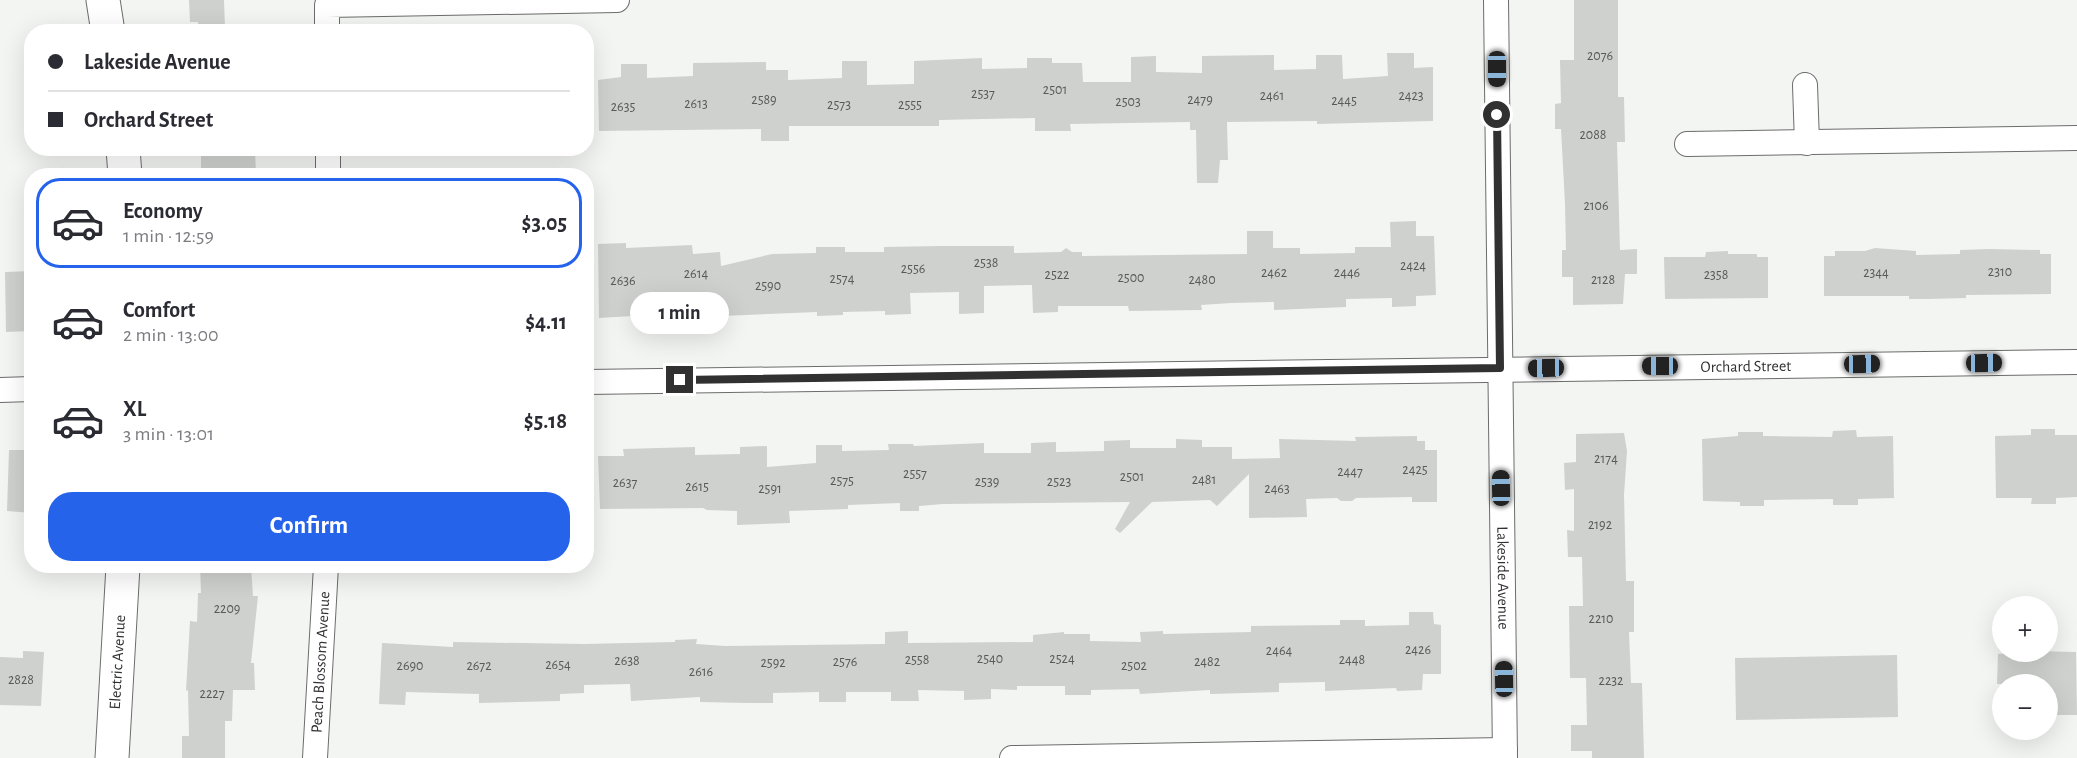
<!DOCTYPE html>
<html lang="en">
<head>
<meta charset="utf-8">
<style>
  :root { --surface:#fff; --page:#f7f7f7; --text:#2b2b33; --muted:#7c7c81; --line:#e1e1e2; --accent:#2563eb }
  body { margin:0; font-family:"Alegreya Sans",sans-serif; background:var(--page); color:var(--text); height:100vh; display:flex; flex-direction:column; font-size:22px; white-space:nowrap }
  * { box-sizing:border-box; margin:0 }
  p { font-size:20px; color:var(--muted) }
  .icon { flex:none; width:33px; height:33px; fill:none; stroke:currentColor; stroke-width:2; stroke-linecap:round; stroke-linejoin:round }
  .map { position:relative; flex:1; overflow:hidden }
  .side { position:absolute; left:24px; top:168px; width:570px; height:405px; display:flex; flex-direction:column; background:var(--surface); border-radius:24px; box-shadow:0 6px 24px #0002 }
  .side>* { flex:none }
  .banner { position:absolute; left:24px; top:24px; width:570px; height:132px; border-radius:24px; box-shadow:0 6px 24px #0002; display:grid; align-content:center; height:132px; padding:0 24px; background:var(--surface) }
  .tools { position:absolute; left:1992px; top:596px; display:grid; gap:12px }
  .tools a { display:grid; place-items:center; width:66px; height:66px; border-radius:50%; background:var(--surface); box-shadow:0 6px 24px #0002; font-size:30px }
  .end { position:absolute; width:27px; height:27px; margin:-14px; border:8px solid #303130; background:#fff; box-shadow:0 0 0 3px #fff }
  .from { border-radius:50% }
  .bubble { position:absolute; height:42px; border-radius:21px; background:var(--surface); box-shadow:0 6px 24px #0002; font-size:20px; font-weight:700; line-height:42px; text-align:center }
  .car { position:absolute; width:18px; height:36px; margin:-18px -9px; border-radius:8px; box-shadow:0 0 4px 2px #0007; background:linear-gradient(#222 24%,#8ab4d8 0 40%,#222 0 76%,#8ab4d8 0 86%,#222 0) }
  .banner b { display:flex; align-items:center; gap:21px; height:57px; font-size:22px }
  .banner b+b { border-top:2px solid var(--line) }
  .banner i { width:15px; height:15px; background:var(--text) }
  ul { padding:10px 0 0; list-style:none }
  li { display:flex; align-items:center; gap:18px; height:90px; margin:0 12px 9px; padding:0 12px; border:3px solid transparent; border-radius:24px }
  li div { flex:1 }
  li b { display:block; font-size:22px }
  li em { font-style:normal; font-weight:700 }
  li.active { border-color:var(--accent) }
  li>.icon { width:54px; height:54px; stroke-width:1.5 }
  .action { display:flex; gap:12px; margin-top:auto; padding:12px 24px }
  .action a { flex:1; height:69px; border-radius:24px; background:var(--accent); color:#fff; font-size:24px; font-weight:700; line-height:69px; text-align:center }
  .map>svg:first-child { display:block }
  .building { fill:#cfd1ce }
  .lines { fill:none; stroke-linecap:round; stroke-linejoin:round }
  .street-casing { stroke:#6b6d6b; stroke-width:26 }
  .secondary-casing { stroke:#6b6d6b; stroke-width:35 }
  .street { stroke:#fff; stroke-width:24 }
  .secondary { stroke:#fff; stroke-width:33 }
  .route { stroke:#303130; stroke-width:8 }
  .labels { text-anchor:middle; dominant-baseline:central; stroke-width:4.5; stroke-linejoin:round; paint-order:stroke }
  .number-label { font-size:14px; fill:#585958 }
  .street-label { font-size:16px; fill:#303130; stroke:#fff }
</style>
</head>
<body>
<div class="map">
<svg width="2077" height="758" viewBox="0 0 2077 758">
  <rect width="100%" height="100%" fill="#f3f5f2"/>
  <path class="building" d="M189,0H224L225,27L198,28V22H190Z
    M1574,0H1618V97H1624L1625,142H1617L1620,250L1637,249V274H1625L1623,304L1573,305V277H1562V250H1566L1565,204L1561,129H1555V104L1561,103L1560,60H1574Z
    M1387,53H1414V68L1433,67V121L1317,124V121L1227,122L1228,160H1220L1218,183H1197L1196,130H1190V122L1070,124L1071,131H1035V118L939,120V126H789V141H761V129L599,131L598,80L621,77V64H647V78L693,76V63L766,62V70H788V80L842,78V61H867V85L914,84V61L982,58V69L1027,68V58H1052V63H1082L1083,82H1131V57L1156,56V72L1202,73V56L1274,55V70L1316,69V55H1342L1343,79L1388,76Z
    M201,148H255L256,176H201Z
    M1416,221V236H1434L1436,295L1416,296V306L1392,307V298L1346,299V307L1274,310V302L1231,303L1201,305L1202,310L1129,311L1128,306H1058V312L1033,313L1032,285L984,286V313L959,314V292L910,293L911,314L885,315V311L843,312V315L817,316V312L697,317L696,300L649,303V315L599,318L598,244L626,243V248L692,245L693,254L720,252L721,266L772,254L816,253V247H845V252H884V247L941,246H1014V253L1061,252L1066,248L1072,252H1082V256L1247,254V231H1273V248H1300V254L1355,253V247H1391L1390,222Z
    M1875,248L1916,251V255L1960,254V250L1989,249L2040,250V254H2051V294L1966,295V298L1928,299H1909V296H1824V256H1835V251H1865Z
    M1728,251V254H1757V257H1768V298L1665,299L1664,257H1705L1706,252Z
    M32,271V331L6,332L5,272Z
    M2031,429H2055V435H2077V497L2056,498V504H2031L2032,498H1996L1995,436L2031,435Z
    M1856,430L1857,437L1893,436L1894,498L1858,499V505H1833V499L1764,500V506H1740V502L1703,501L1702,439L1738,436V432H1763V436L1832,437L1833,431Z
    M1624,433L1627,451L1624,495L1626,581H1634V632H1629L1631,683H1642L1644,758H1592V751H1571V725H1587L1586,678H1570L1569,606H1583L1582,557H1568L1567,530L1574,531V489L1565,490L1564,463L1576,462V434Z
    M1417,436V441H1425V450H1437V502H1412V497L1356,498L1352,501H1341L1337,498L1306,499L1307,517L1249,518V474L1217,506L1210,500L1152,502L1120,533L1115,529L1130,502L943,504L919,506V511H900V503L848,505V509L789,511L790,523L737,525V511L707,510L703,508L600,509L598,456H624L623,449L695,447V455L740,454V447L767,446V467L816,463V445H842V451L889,450L888,444H913L914,446L984,443V453H1031V443L1056,442V452L1104,451V441L1130,440V448H1176V439L1202,440V447H1232V459L1280,458L1279,439L1356,441L1355,437Z
    M9,450H32V513L7,511Z
    M200,566H251L253,596H258L251,663H254L255,690H233L232,721H225V758H182V736H189L188,690L186,691L190,621L197,622L198,593H201Z
    M1409,612H1433L1434,624L1441,625V674H1423L1422,690L1397,691L1396,688L1325,691V682L1279,683V692L1210,694V690L1140,694L1139,689L1091,690V695H1065V686H1017V690L991,689V699L964,700V691L918,690L919,701H891V692H846V702H819V692L773,693V703H747L700,702V697L631,701L630,684L584,685V693L560,694V701L479,703V694L406,692L405,705L379,704L382,643L453,647V642L583,644L675,642V640L697,639L696,644L725,646L885,644V632L908,631V643L1033,642V635L1064,632V634H1090V641L1141,642L1140,632L1163,631V634L1251,632V626L1340,625V620H1365V626L1409,625Z
    M23,651L44,652L41,706L0,705V657L23,658Z
    M2034,651L2076,652L2077,715H2048V684H1997L1998,654Z
    M1897,655L1898,717L1736,720L1735,658Z"/>
  <g class="lines">
    <defs>
      <g id="street">
        <path id="s1" d="M1496,0L1505,758"/>
        <path d="M327,32V5L617,0"/>
        <path d="M1805,85L1807,143"/>
        <path d="M1687,144L2077,138"/>
        <path d="M328,148V176"/>
        <path id="s2" d="M586,382L2077,362"/>
        <path d="M0,390L32,389"/>
        <path id="s3" d="M315,758L326,566"/>
        <path d="M1012,758L1505,750"/>
      </g>
      <g id="secondary">
        <path d="M103,0L108,32"/>
        <path d="M123,148L125,176"/>
        <path id="s4" d="M112,758L123,566"/>
      </g>
    </defs>
    <use href="#street" class="street-casing"/>
    <use href="#secondary" class="secondary-casing"/>
    <use href="#street" class="street"/>
    <use href="#secondary" class="secondary"/>
  </g>
  <g class="lines">
    <path class="route" d="M680,380L1500,368L1497,115"/>
  </g>
  <g class="labels">
    <g class="number-label">
      <text x="1600" y="56">2076</text>
      <text x="1055" y="90">2501</text>
      <text x="983" y="94">2537</text>
      <text x="1272" y="96">2461</text>
      <text x="1411" y="96">2423</text>
      <text x="764" y="100">2589</text>
      <text x="1200" y="100">2479</text>
      <text x="1344" y="101">2445</text>
      <text x="1128" y="102">2503</text>
      <text x="696" y="104">2613</text>
      <text x="839" y="105">2573</text>
      <text x="910" y="105">2555</text>
      <text x="623" y="107">2635</text>
      <text x="1593" y="135">2088</text>
      <text x="1596" y="206">2106</text>
      <text x="986" y="263">2538</text>
      <text x="1413" y="266">2424</text>
      <text x="913" y="269">2556</text>
      <text x="2000" y="272">2310</text>
      <text x="1274" y="273">2462</text>
      <text x="1347" y="273">2446</text>
      <text x="1876" y="273">2344</text>
      <text x="696" y="274">2614</text>
      <text x="1057" y="275">2522</text>
      <text x="1716" y="275">2358</text>
      <text x="1131" y="278">2500</text>
      <text x="842" y="279">2574</text>
      <text x="1202" y="280">2480</text>
      <text x="1603" y="280">2128</text>
      <text x="623" y="281">2636</text>
      <text x="768" y="286">2590</text>
      <text x="1606" y="459">2174</text>
      <text x="1415" y="470">2425</text>
      <text x="1350" y="472">2447</text>
      <text x="915" y="474">2557</text>
      <text x="1132" y="477">2501</text>
      <text x="1204" y="480">2481</text>
      <text x="842" y="481">2575</text>
      <text x="987" y="482">2539</text>
      <text x="1059" y="482">2523</text>
      <text x="625" y="483">2637</text>
      <text x="697" y="487">2615</text>
      <text x="770" y="489">2591</text>
      <text x="1277" y="489">2463</text>
      <text x="1600" y="525">2192</text>
      <text x="227" y="609">2209</text>
      <text x="1601" y="619">2210</text>
      <text x="1418" y="650">2426</text>
      <text x="1279" y="651">2464</text>
      <text x="990" y="659">2540</text>
      <text x="1062" y="659">2524</text>
      <text x="917" y="660">2558</text>
      <text x="1352" y="660">2448</text>
      <text x="627" y="661">2638</text>
      <text x="845" y="662">2576</text>
      <text x="1207" y="662">2482</text>
      <text x="773" y="663">2592</text>
      <text x="558" y="665">2654</text>
      <text x="410" y="666">2690</text>
      <text x="479" y="666">2672</text>
      <text x="1134" y="666">2502</text>
      <text x="701" y="672">2616</text>
      <text x="21" y="680">2828</text>
      <text x="1611" y="681">2232</text>
      <text x="212" y="694">2227</text>
    </g>
    <g class="street-label">
      <text stroke="none"><textPath href="#s2" startOffset="1160">Orchard Street</textPath></text>
      <text stroke="none"><textPath href="#s1" startOffset="578">Lakeside Avenue</textPath></text>
      <text stroke="none"><textPath href="#s4" startOffset="96">Electric Avenue</textPath></text>
      <text stroke="none"><textPath href="#s3" startOffset="96">Peach Blossom Avenue</textPath></text>
    </g>
  </g>
</svg>
<div class="tools">
<a>+</a>
<a>−</a>
</div>
<i class="end from" style="left:1497px;top:115px"></i>
<i class="end" style="left:680px;top:380px"></i>
<div class="bubble" style="left:630px;top:292px;width:99px">1 min</div>
<i class="car" style="left:1497px;top:69px;rotate:180deg"></i>
<i class="car" style="left:1984px;top:363px;rotate:89deg"></i>
<i class="car" style="left:1862px;top:364px;rotate:89deg"></i>
<i class="car" style="left:1660px;top:366px;rotate:270deg"></i>
<i class="car" style="left:1546px;top:368px;rotate:269deg"></i>
<i class="car" style="left:1501px;top:488px;rotate:359deg"></i>
<i class="car" style="left:1504px;top:679px;rotate:359deg"></i>
<div class="banner">
<b><i class="from"></i>Lakeside Avenue</b>
<b><i></i>Orchard Street</b>
</div>
<section class="side">
<ul>
<li class="active"><svg class="icon" aria-label="car" viewBox="0 0 24 24"><path d="M5 17H2v-5l4-1 3-4h7l3 4 3 1v5h-3M9 17h6M6 11h13"/><circle cx="7" cy="17" r="2"/><circle cx="17" cy="17" r="2"/></svg><div><b>Economy</b><p>1 min · 12:59</p></div><em>$3.05</em></li>
<li><svg class="icon" aria-label="car" viewBox="0 0 24 24"><path d="M5 17H2v-5l4-1 3-4h7l3 4 3 1v5h-3M9 17h6M6 11h13"/><circle cx="7" cy="17" r="2"/><circle cx="17" cy="17" r="2"/></svg><div><b>Comfort</b><p>2 min · 13:00</p></div><em>$4.11</em></li>
<li><svg class="icon" aria-label="car" viewBox="0 0 24 24"><path d="M5 17H2v-5l4-1 3-4h7l3 4 3 1v5h-3M9 17h6M6 11h13"/><circle cx="7" cy="17" r="2"/><circle cx="17" cy="17" r="2"/></svg><div><b>XL</b><p>3 min · 13:01</p></div><em>$5.18</em></li>
</ul>
<div class="action"><a>Confirm</a></div>
</section>
</div>
</body>
</html>
